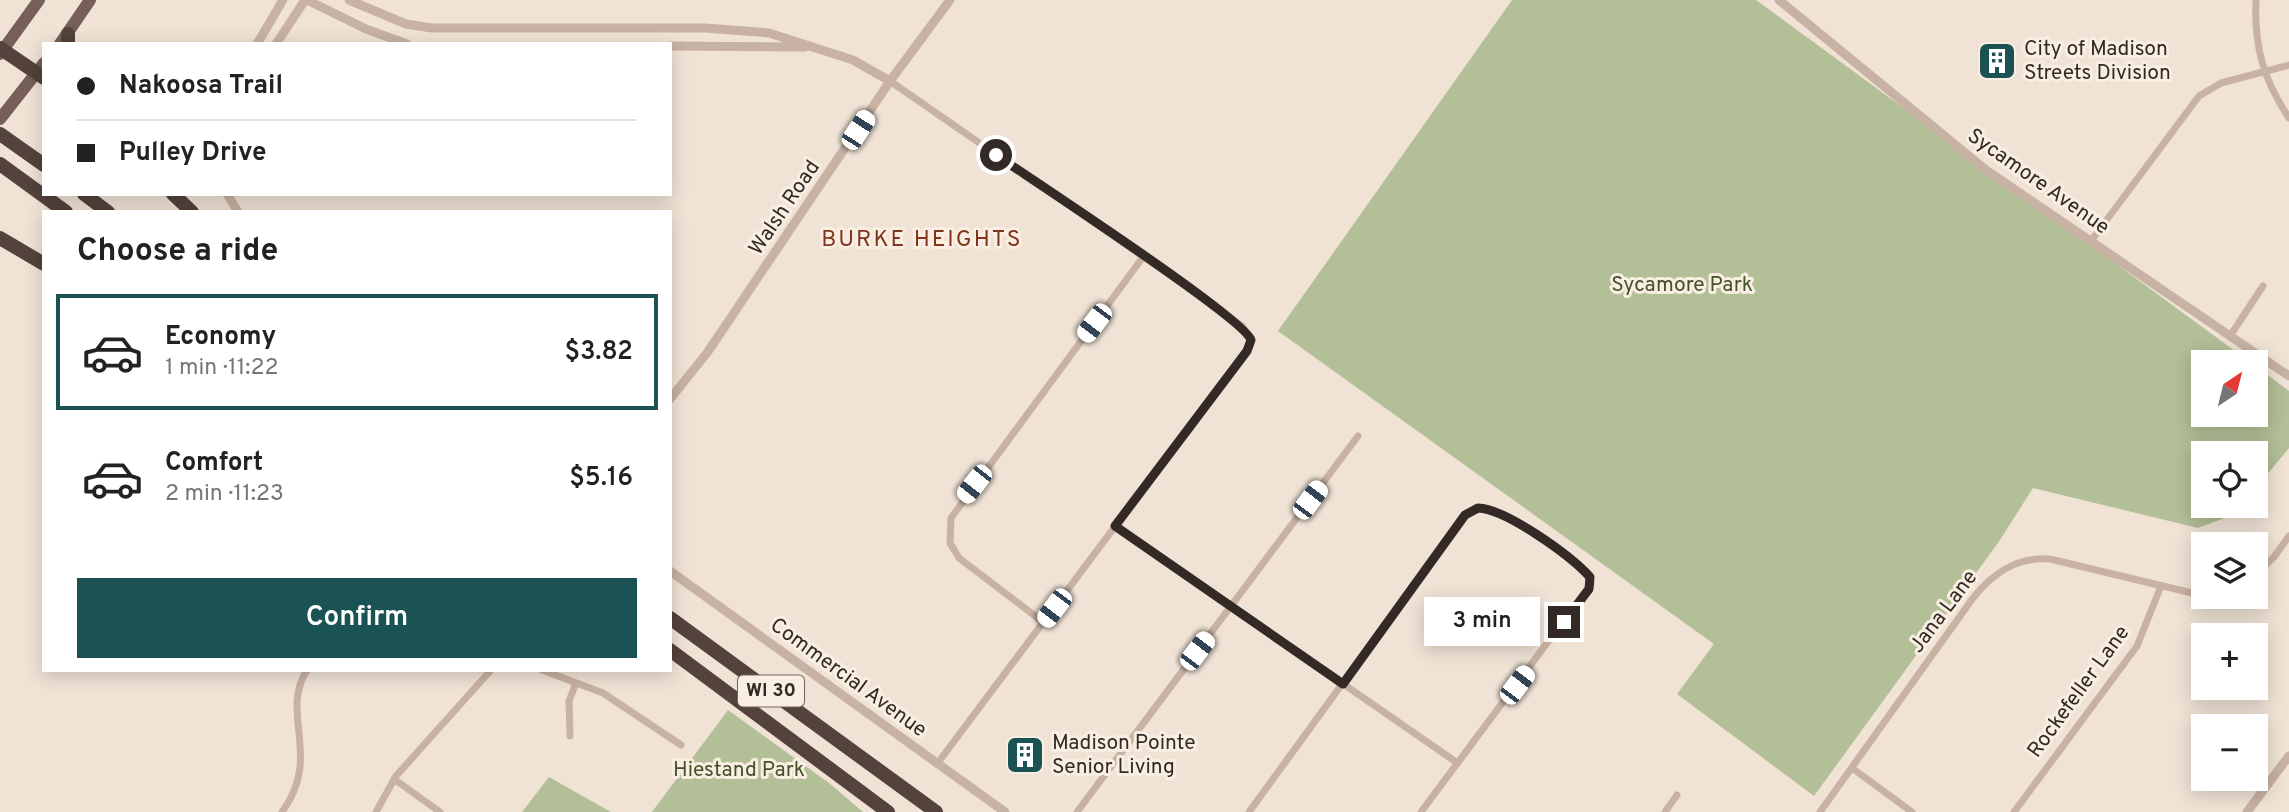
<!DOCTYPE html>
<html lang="en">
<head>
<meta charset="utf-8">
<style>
  :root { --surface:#fff; --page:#f6f6f6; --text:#222; --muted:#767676; --line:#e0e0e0; --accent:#1b5254 }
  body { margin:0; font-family:Overpass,sans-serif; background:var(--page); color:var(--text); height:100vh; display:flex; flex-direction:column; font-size:26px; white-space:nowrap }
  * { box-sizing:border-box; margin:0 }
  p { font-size:23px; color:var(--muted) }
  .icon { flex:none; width:38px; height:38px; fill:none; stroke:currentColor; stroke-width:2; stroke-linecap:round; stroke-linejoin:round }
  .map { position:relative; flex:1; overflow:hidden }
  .drawer { position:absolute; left:42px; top:210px; width:630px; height:462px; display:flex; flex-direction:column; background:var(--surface); border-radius:0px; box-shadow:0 4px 18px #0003 }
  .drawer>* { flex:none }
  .guide { position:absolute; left:42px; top:42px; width:630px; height:154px; border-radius:0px; box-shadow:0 4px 18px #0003; display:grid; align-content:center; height:154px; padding:0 35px; background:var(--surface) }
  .needle { width:46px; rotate:35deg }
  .controls { position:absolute; left:2191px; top:350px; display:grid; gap:14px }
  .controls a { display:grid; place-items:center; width:77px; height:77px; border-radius:0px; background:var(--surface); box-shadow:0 4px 18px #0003; font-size:35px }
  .end { position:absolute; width:32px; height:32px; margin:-16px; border:9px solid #332925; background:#fff; box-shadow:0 0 0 4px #fff }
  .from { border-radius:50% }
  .bubble { position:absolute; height:49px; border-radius:0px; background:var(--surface); box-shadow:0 4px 18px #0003; font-size:23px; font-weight:600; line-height:49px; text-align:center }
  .car { position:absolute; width:21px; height:42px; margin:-21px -10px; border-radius:9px; box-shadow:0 0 5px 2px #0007; background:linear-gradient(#fff 24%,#345 0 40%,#fff 0 76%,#345 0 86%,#fff 0) }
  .guide b { display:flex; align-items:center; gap:24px; height:66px; font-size:26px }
  .guide b+b { border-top:2px solid var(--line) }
  .guide i { width:18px; height:18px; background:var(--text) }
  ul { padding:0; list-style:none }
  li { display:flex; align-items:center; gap:21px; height:116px; margin:0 14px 10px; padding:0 21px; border:4px solid transparent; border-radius:0px }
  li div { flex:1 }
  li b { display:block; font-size:26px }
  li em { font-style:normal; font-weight:600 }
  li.current { border-color:var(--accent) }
  li>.icon { width:63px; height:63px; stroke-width:1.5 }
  h2 { padding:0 35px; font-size:32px; line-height:84px }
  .cta { display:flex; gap:14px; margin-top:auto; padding:14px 35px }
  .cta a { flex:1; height:80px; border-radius:0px; background:var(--accent); color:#fff; font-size:28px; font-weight:600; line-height:80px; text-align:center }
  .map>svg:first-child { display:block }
  .green { fill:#b3bf97 }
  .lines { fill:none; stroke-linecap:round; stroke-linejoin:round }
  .minor { stroke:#c8b2a3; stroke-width:7 }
  .tertiary { stroke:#c8b2a3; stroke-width:9 }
  .primary { stroke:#755f56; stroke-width:12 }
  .motorway { stroke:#54423c; stroke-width:14 }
  .route { stroke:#332925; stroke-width:9 }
  .labels { text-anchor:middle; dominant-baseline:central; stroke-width:6; stroke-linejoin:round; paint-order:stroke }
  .shield { fill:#f9eee2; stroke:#6e645e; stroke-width:2 }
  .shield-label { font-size:19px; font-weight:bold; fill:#332925 }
  .poi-label { font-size:21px; fill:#332925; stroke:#f9eee2; text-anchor:start }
  .street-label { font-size:21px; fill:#332925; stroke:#f9eee2 }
  .park-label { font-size:21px; fill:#445129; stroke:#f9eee2 }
  .neighbourhood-label { font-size:23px; letter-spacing:2px; fill:#82331e; stroke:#f9eee2 }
</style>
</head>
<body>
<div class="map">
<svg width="2289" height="812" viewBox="0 0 2289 812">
  <rect width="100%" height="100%" fill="#f0e3d6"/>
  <path class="green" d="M1512,0H1756L2250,362H2203V415H2256V366L2289,391V448L2256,488V453H2203V506H2241L2233,515L2198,528L2033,488L2000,540L1814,796L1677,694L1714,644L1278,331Z
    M728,710L829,783L863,812H652Z
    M549,777L611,812H522Z"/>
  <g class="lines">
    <path class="minor" d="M2256,0C2254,46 2263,79 2289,118
      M890,81L1206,300L1242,326L1251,340L1246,351L1212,397L937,764
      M2091,241L2199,96L2221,83L2289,65
      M2230,336L2263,286
      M1115,526L1456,762
      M2256,574L2274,557L2289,536
      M1043,622L959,558L950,543L951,518L1143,257
      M542,670L603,693L681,745
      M570,736L569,701L576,683
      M1852,768L1912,812
      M394,779L440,812
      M282,812C323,756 279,714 307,670
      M376,812L396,776L491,670
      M1077,812L1358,436
      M1249,812L1465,515C1472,511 1477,507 1485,508C1505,511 1589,566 1591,584L1421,812
      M1665,812L1677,795
      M1820,812L1973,598C1993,573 2017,556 2050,559L2192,593L2203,592
      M2014,812L2137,646L2161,586"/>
    <path class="tertiary" d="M307,0L366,29L407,44
      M349,0L406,24L432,28H705L769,33L853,60L890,81
      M1779,0L1986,170L2289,376
      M257,44L283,0
      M276,44L305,0
      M670,46L805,47
      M227,194L238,212
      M670,399L707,353L890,81L950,0
      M670,571L1005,812
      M2247,812L2289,756"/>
    <path class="primary" d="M60,44L90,0
      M0,54L39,0
      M0,119L44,63"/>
    <path class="motorway" d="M68,44V34
      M0,48L44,78
      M0,134L44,165
      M0,164L66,212
      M84,194L108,212
      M173,194L192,212
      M0,238L44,264
      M670,618L936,812
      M670,650L888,812"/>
  </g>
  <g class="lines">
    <path class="route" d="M996,155C1031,179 1244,318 1251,340L1247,351L1115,526L1343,684L1465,515L1478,508C1506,509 1570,555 1590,577L1589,589L1564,622"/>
  </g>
  <defs>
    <symbol id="building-square" viewBox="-11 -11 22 22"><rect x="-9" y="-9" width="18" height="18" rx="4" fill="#1b5254" stroke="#f9eee2"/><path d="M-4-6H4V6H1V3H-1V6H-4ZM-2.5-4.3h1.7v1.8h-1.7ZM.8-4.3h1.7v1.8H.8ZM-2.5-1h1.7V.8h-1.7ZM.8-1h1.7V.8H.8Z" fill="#fff"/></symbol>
  </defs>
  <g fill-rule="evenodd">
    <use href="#building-square" x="1975" y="39" width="44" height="44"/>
    <use href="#building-square" x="1003" y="733" width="44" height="44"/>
  </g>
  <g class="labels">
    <rect class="shield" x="738" y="675.5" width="66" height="31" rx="5"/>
    <g class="shield-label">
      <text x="771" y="691">WI 30</text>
    </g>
    <g class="poi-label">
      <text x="2024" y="49">City of Madison<tspan x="2024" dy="24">Streets Division</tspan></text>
      <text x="1052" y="743">Madison Pointe<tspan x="1052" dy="24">Senior Living</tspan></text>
    </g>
    <g class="street-label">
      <text transform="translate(2038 182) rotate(35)">Sycamore Avenue</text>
      <text transform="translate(785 208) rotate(-56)">Walsh Road</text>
      <text transform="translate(1944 612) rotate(-53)">Jana Lane</text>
      <text transform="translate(848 678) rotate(36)">Commercial Avenue</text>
      <text transform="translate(2079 692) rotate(-54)">Rockefeller Lane</text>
    </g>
    <g class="park-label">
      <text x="1682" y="285">Sycamore Park</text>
      <text x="739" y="770">Hiestand Park</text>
    </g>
    <g class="neighbourhood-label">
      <text x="922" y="240">BURKE HEIGHTS</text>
    </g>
  </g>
</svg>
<div class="controls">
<a><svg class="needle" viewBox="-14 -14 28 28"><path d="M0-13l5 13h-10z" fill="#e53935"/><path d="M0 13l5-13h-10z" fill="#767676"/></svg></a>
<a><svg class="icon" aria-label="locate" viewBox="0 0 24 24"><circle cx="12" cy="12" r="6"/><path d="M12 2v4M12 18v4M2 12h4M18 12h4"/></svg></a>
<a><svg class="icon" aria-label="layers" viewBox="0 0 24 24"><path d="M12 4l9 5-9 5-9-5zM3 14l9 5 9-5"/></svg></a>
<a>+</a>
<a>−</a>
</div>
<i class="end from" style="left:996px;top:155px"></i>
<i class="end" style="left:1564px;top:622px"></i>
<div class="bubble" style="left:1424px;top:597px;width:116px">3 min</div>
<i class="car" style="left:858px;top:130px;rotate:33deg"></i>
<i class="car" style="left:1094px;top:323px;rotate:217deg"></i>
<i class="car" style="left:974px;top:484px;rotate:218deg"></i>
<i class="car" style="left:1310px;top:500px;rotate:37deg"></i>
<i class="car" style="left:1054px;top:608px;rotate:217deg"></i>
<i class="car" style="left:1197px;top:651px;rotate:37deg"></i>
<i class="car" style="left:1517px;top:685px;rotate:37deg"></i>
<div class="guide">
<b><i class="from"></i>Nakoosa Trail</b>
<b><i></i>Pulley Drive</b>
</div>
<section class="drawer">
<h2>Choose a ride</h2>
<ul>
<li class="current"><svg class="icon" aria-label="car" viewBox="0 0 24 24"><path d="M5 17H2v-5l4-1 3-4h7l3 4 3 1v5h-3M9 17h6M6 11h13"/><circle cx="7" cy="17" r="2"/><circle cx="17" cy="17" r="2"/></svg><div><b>Economy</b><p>1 min · 11:22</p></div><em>$3.82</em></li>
<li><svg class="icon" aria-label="car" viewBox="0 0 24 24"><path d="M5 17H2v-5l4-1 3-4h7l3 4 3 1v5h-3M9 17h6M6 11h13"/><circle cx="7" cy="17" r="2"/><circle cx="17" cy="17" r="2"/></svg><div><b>Comfort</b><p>2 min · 11:23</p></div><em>$5.16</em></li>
</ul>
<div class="cta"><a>Confirm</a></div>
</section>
</div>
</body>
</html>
